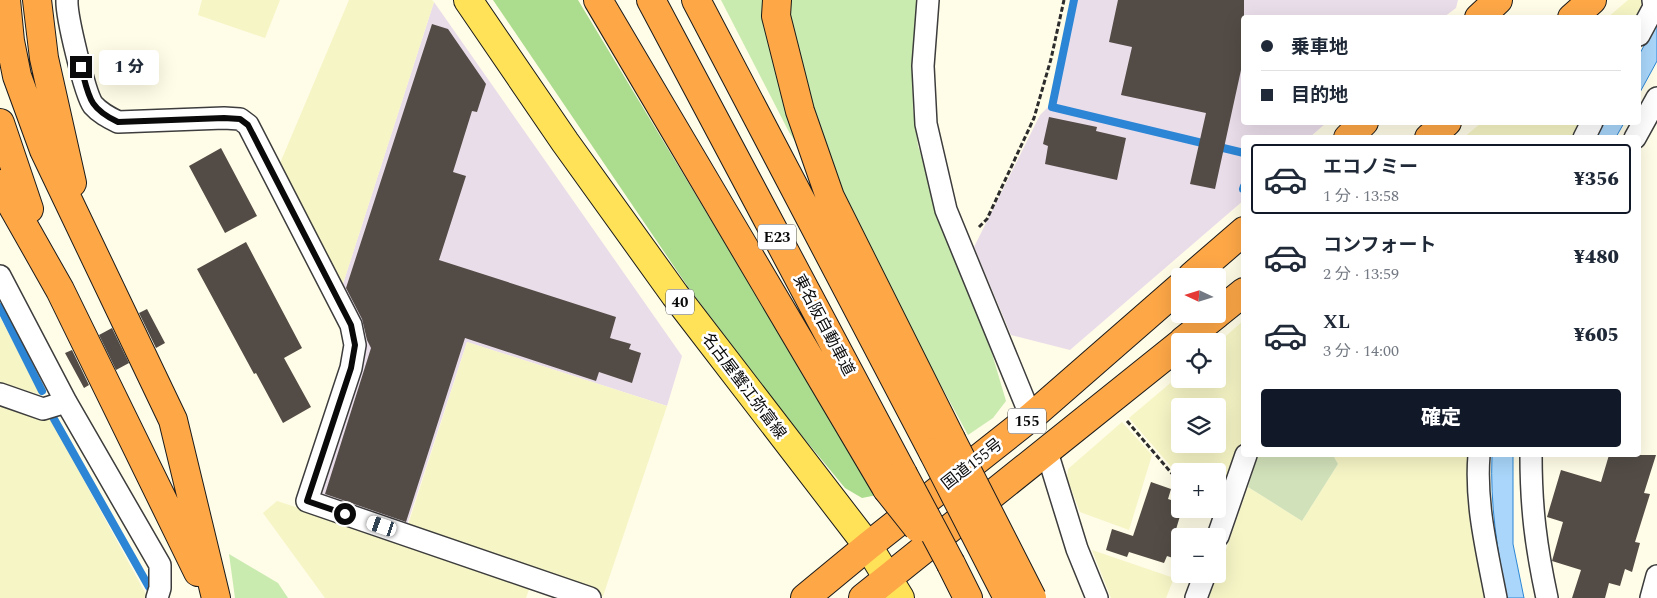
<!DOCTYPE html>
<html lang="ja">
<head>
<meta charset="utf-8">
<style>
  :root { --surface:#fff; --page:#f6f6f7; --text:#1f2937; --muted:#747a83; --line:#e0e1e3; --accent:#111827 }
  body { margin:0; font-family:Spectral,"Noto Sans JP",serif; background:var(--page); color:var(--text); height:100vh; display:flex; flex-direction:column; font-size:19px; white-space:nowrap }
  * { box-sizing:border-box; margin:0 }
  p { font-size:16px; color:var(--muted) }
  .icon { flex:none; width:28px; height:28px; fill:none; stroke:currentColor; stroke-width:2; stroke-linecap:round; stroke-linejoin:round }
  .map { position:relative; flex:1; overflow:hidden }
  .side { position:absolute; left:1241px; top:135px; width:400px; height:322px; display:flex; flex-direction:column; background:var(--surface); border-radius:5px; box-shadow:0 5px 20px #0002 }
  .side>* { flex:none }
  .hud { position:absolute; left:1241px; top:15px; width:400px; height:110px; border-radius:5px; box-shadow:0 5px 20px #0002; display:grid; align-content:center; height:110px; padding:0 20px; background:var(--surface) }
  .needle { width:32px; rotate:274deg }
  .tools { position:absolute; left:1171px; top:268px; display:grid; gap:10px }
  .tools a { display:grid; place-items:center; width:55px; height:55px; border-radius:5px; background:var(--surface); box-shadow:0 5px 20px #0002; font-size:25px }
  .end { position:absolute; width:22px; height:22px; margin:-11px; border:6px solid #0a0a0a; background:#fff; box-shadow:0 0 0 2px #fff }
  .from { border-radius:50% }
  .bubble { position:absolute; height:35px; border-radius:5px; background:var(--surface); box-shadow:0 5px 20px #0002; font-size:16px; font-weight:800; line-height:35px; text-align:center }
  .car { position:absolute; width:15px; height:30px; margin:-15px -8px; border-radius:6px; box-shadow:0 0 4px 1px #0007; background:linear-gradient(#fff 24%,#345 0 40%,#fff 0 76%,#345 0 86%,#fff 0) }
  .hud b { display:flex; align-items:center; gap:18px; height:48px; font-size:19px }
  .hud b+b { border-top:1px solid var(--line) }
  .hud i { width:12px; height:12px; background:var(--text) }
  ul { padding:9px 0 0; list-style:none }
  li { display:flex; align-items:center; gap:15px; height:70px; margin:0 10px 8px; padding:0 10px; border:2px solid transparent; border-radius:5px }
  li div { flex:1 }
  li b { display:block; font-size:19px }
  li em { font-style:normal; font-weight:800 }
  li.selected { border-color:var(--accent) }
  li>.icon { width:45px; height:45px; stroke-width:1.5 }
  .primary-button { display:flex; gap:10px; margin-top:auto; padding:10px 20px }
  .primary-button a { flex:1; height:58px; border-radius:5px; background:var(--accent); color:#fff; font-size:20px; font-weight:800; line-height:58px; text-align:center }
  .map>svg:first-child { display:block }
  .industrial { fill:#eaddea }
  .farmland { fill:#f6f5c6; fill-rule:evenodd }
  .green { fill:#caebb0 }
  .forest { fill:#acdc8e }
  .cemetery { fill:#d1e1b9 }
  .water { fill:#a9d6fa; stroke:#2c86d5 }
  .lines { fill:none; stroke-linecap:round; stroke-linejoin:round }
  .stream { stroke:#2c86d5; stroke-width:8 }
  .building { fill:#534c46 }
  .street-casing { stroke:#3d3d3d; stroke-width:24 }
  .primary-casing { stroke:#1b1b1b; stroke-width:30 }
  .highway-casing { stroke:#1b1b1b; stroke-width:30 }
  .path { stroke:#2c2c2c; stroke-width:3; stroke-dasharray:5 2.5; stroke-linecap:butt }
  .street { stroke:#fff; stroke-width:21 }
  .primary { stroke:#ffe257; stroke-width:28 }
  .highway { stroke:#fda747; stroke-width:28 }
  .highway-bridge-casing { stroke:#1b1b1b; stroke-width:30; stroke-linecap:butt }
  .highway-bridge { stroke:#fda747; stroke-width:28 }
  .route { stroke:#0a0a0a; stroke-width:6 }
  .labels { text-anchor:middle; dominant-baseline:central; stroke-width:5; stroke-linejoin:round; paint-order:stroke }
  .shield { fill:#fff; stroke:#545454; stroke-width:1 }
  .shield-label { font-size:15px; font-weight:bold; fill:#0a0a0a }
  .street-label { font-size:16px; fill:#0a0a0a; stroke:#fff }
</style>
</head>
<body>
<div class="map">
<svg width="1657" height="598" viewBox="0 0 1657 598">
  <rect width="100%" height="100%" fill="#fffce7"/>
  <path class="industrial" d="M1074,0H1458L1456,8L1444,17L1244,18V122L1326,123L1310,137L1244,138V200L1070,350L1011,335L974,247L1040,115L1050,105Z
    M434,2L682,356L667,406L467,342L405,531L314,502L357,370L340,293Z"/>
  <path class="farmland" d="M202,0H280L265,38L198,15Z
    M349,0H432L434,2L340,293L278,168Z
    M1628,0H1646L1639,18H1607Z
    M1481,123H1586L1578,137L1463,138Z
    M0,317L41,395L0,382Z
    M1244,320V434L1222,504L1218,507V471H1180V477L1129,418L1180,375V379H1218V343ZM1180,406H1218V444H1180Z
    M467,342L667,406L603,596L406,531Z
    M0,404L45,420L50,418L148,598H0Z
    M1122,422L1152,455L1129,530L1080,512L1067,478L1068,469Z
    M1333,455H1470L1467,498L1490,598H1209L1248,487L1302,521L1338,464Z
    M277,501L531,584L526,598H325L263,513Z
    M1092,550L1174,578L1166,598H1111Z"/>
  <path class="green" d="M721,0H917L912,64L913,109L918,146L952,247L988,340L1006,401L993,418L968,435L878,270L789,132Z
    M229,554L278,583L288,598H235Z"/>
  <path class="forest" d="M493,0H578L877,495L862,498L845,488L784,414L688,287Z"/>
  <path class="cemetery" d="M1258,455H1333L1338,464L1302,521L1248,487Z"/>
  <path class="water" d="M1657,22V61L1639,94V55Z
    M1602,123H1624L1616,137L1593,138Z
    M1492,455H1513V544L1524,598H1507C1497,550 1490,504 1492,455Z"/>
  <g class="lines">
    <path class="stream" d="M1074,0L1052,107L1244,153
      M1243,189L1244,186
      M0,307L42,391
      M54,419L149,587"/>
  </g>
  <path class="building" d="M1118,0H1244V70H1241L1215,189L1190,184L1206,113L1121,95L1132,47L1109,42Z
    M432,24L448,29L486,84L477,112L472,111L453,172L466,176L439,260L616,317L610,338L631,344L629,349L641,353L632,383L599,372L596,381L465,338L406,522L325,494L371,348L367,340L362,319L346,288Z
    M1049,117L1097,127L1096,131L1126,138L1117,180L1045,164L1048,146L1043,144Z
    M221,148L257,216L225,233L189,166Z
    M246,242L302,348L284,358L311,407L283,423L256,373L254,374L197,269Z
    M147,309L165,343L156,348L139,313Z
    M112,328L129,363L116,370L99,335Z
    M72,350L89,385L84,388L65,353Z
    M1609,455H1656L1644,493L1650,494L1635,542L1640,543L1632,572L1625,569L1620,586L1609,583L1605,598H1572L1581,570L1552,561L1563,522L1547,517L1561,470L1601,482Z
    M1151,482L1171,489L1168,499L1180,503V516L1174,536L1179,538L1173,558L1167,556L1164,563L1129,552L1127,557L1106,550L1112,529L1133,536Z"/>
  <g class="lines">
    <defs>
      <path id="street" d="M67,0C66,15 85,94 93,105C100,113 108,117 118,122L224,118L240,119L248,125L351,325L355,345L351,368L307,501L590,598
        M928,0L923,66L926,124L946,210L1031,417
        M1639,35L1654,7L1653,0
        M1584,138L1592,122
        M1635,138L1657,98
        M0,276L66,402L160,565V588L157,598
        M0,394L43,409L66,402
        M1047,452L1077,549L1097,598
        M1479,455C1475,503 1487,551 1496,598
        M1531,455C1531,508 1536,547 1547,598
        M1218,536L1246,455
        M1196,598L1205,574
        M1651,598L1657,576"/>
      <path id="primary" d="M468,0L565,142L675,295L868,546L900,598"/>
      <path id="highway" d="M6,0L10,41L17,76L44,150L173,420L216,598
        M37,0L44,58L72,183
        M598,0L887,489
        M651,0L903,474
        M696,0L933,452
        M777,0L776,16L800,111L830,197L951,439
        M1479,18L1498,0
        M1572,18L1592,0
        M0,123L29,209
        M1348,138L1364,122
        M1429,138L1447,122
        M0,184L60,290L198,572
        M1192,276L1244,231
        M1218,313L1244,292
        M1183,341L1217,314
        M951,564L968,598
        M805,598L868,546L1031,417L1180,287
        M863,598L1180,344"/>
    </defs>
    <use href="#street" class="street-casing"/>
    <use href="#primary" class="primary-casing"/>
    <use href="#highway" class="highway-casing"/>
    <path class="path" d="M979,227L987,219L1034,118L1051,59L1064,0
      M1127,421L1180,483"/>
    <use href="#street" class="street"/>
    <use href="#primary" class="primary"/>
    <use href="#highway" class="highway"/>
    <defs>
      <path id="highway-bridge" d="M951,439L1032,598
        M933,452L1008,598
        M903,474L951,564
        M887,489L918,528"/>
    </defs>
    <use href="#highway-bridge" class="highway-bridge-casing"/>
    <use href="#highway-bridge" class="highway-bridge"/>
  </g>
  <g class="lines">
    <path class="route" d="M81,67C89,96 88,108 118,122L224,118L240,119L248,125L351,325L355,345L351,368L307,501L345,514"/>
  </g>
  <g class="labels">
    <g class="shield">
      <rect x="758" y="224.5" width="38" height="25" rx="4"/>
      <rect x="666" y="289.5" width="28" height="25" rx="4"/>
      <rect x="1008" y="408.5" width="38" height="25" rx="4"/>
    </g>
    <g class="shield-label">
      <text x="777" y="237">E23</text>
      <text x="680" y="302">40</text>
      <text x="1027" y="421">155</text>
    </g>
    <g class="street-label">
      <text transform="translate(824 325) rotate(62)">東名阪自動車道</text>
      <text transform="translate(744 386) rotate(53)">名古屋蟹江弥富線</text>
      <text transform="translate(972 464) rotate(-38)">国道155号</text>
    </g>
  </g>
</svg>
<div class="tools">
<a><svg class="needle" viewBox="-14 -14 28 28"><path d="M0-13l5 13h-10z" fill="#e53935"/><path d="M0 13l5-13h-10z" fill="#747a83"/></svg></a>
<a><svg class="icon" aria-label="locate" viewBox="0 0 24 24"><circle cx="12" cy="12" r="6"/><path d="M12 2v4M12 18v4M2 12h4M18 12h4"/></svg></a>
<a><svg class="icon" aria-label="layers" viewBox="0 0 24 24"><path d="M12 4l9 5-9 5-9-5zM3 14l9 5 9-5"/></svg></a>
<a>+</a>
<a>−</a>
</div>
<i class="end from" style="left:345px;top:514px"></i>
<i class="end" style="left:81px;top:67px"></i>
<div class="bubble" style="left:99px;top:50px;width:60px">1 分</div>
<i class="car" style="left:382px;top:526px;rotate:289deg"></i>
<div class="hud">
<b><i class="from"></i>乗車地</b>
<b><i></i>目的地</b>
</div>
<section class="side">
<ul>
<li class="selected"><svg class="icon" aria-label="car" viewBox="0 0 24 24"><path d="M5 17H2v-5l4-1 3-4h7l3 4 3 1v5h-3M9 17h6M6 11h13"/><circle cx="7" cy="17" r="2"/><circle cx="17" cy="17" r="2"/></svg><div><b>エコノミー</b><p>1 分 · 13:58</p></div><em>¥356</em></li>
<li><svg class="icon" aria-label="car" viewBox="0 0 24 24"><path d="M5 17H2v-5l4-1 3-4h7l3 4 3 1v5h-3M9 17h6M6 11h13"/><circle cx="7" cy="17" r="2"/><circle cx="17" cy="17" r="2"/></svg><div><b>コンフォート</b><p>2 分 · 13:59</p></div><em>¥480</em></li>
<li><svg class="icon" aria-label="car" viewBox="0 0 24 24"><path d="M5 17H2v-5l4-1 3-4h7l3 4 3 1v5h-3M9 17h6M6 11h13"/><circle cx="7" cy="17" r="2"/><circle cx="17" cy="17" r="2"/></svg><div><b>XL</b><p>3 分 · 14:00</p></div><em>¥605</em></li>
</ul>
<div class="primary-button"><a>確定</a></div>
</section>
</div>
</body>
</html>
